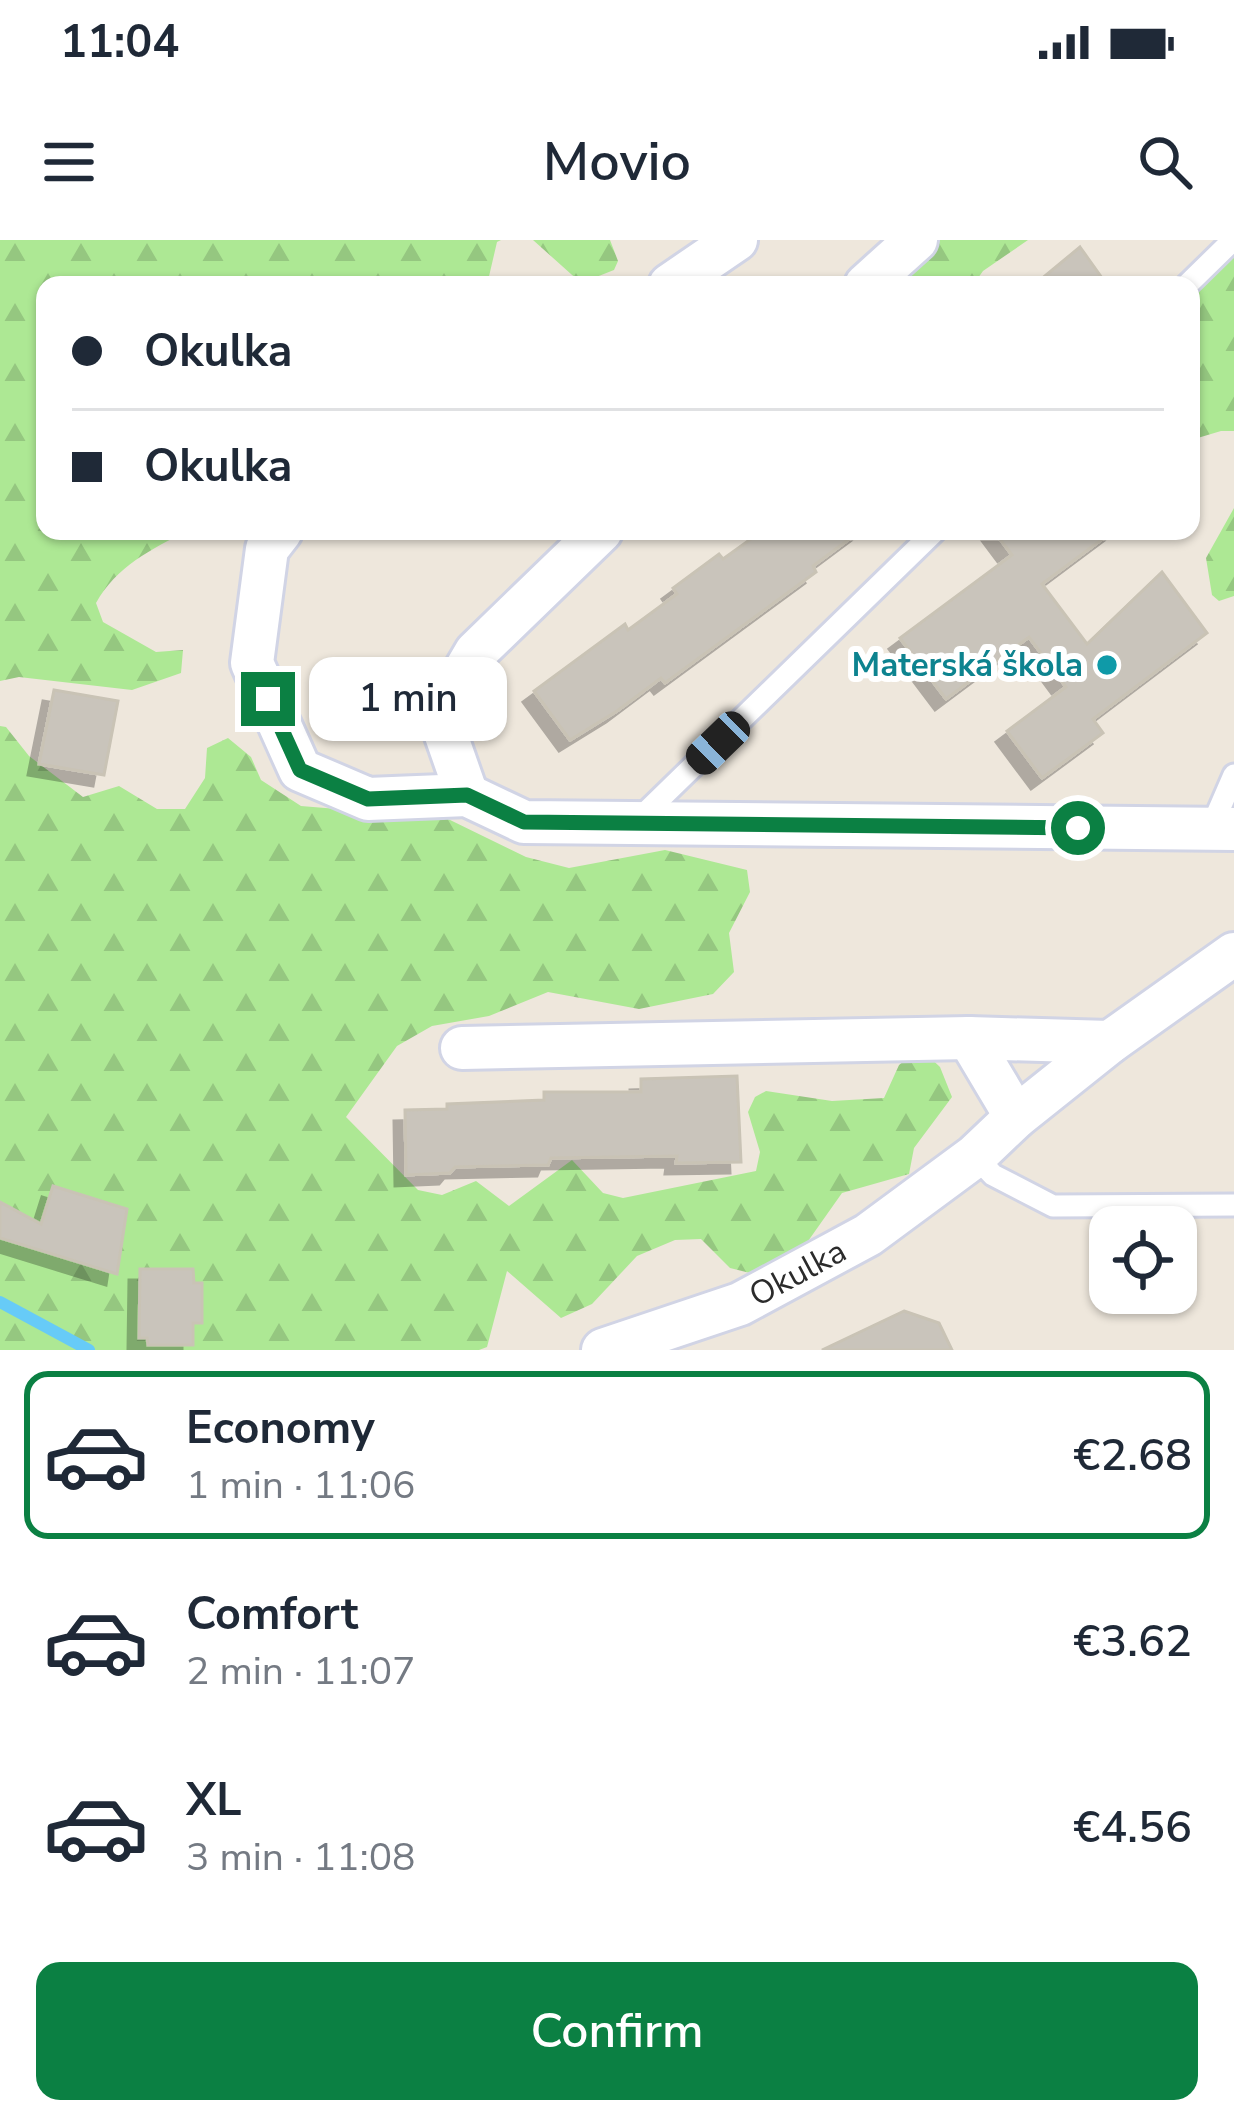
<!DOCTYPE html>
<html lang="en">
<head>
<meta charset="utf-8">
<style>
  :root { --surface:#fff; --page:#f2f2f3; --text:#1f2937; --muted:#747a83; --line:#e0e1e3; --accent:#0b8043 }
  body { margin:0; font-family:"Nunito Sans",sans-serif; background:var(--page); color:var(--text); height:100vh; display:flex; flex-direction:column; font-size:45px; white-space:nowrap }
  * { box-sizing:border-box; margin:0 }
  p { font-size:39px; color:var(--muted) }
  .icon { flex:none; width:66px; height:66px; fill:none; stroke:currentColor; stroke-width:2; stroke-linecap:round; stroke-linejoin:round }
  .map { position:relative; height:1110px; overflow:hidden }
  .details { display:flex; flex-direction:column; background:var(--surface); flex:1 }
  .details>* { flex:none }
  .banner { position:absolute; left:36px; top:36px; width:1164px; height:264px; border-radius:24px; box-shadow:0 3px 9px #0004; display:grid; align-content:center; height:264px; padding:0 36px; background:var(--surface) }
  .buttons { position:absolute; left:1089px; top:966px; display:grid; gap:24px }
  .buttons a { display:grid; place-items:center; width:108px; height:108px; border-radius:24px; background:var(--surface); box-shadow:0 3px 9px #0004; font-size:60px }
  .end { position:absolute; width:54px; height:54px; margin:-27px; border:15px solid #0b8043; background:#fff; box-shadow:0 0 0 6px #fff }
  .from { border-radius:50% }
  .bubble { position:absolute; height:84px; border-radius:24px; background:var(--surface); box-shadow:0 3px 9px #0004; font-size:39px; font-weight:600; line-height:84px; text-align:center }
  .car { position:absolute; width:36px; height:72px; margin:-36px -18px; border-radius:15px; box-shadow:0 0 9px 3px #0007; background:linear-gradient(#222 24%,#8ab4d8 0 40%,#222 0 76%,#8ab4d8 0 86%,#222 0) }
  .banner b { display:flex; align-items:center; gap:42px; height:114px; font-size:45px }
  .banner b+b { border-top:3px solid var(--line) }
  .banner i { width:30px; height:30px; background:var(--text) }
  ul { padding:21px 0 0; list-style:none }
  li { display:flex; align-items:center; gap:36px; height:168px; margin:0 24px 18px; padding:0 12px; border:6px solid transparent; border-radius:24px }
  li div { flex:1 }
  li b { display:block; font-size:45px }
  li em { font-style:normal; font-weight:600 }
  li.current { border-color:var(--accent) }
  li>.icon { width:108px; height:108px; stroke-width:1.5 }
  .primary-button { display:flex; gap:24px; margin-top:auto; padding:24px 36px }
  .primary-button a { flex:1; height:138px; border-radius:24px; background:var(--accent); color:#fff; font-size:48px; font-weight:600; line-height:138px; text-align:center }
  .status { display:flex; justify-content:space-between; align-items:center; height:84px; padding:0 60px; background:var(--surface); direction:ltr }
  .status svg { height:33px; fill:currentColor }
  header { display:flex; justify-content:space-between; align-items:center; height:156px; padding:0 36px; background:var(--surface); font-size:54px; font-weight:600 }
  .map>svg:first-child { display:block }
  .forest { fill:url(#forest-firs) }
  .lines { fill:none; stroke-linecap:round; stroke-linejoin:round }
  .stream { stroke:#67cbf7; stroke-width:12 }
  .building { fill:#c9c4bb; stroke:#c9c3b5; stroke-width:3; filter:url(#shadow) }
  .service-casing { stroke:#d1d4e5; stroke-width:27 }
  .minor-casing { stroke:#d1d4e5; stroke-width:48 }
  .service { stroke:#fff; stroke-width:21 }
  .minor { stroke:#fff; stroke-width:42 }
  .route { stroke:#0b8043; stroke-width:15 }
  .culture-dot { fill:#0f9aa8; stroke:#fff; stroke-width:4.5 }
  .labels { text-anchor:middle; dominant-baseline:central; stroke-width:12; stroke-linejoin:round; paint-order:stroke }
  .culture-label { font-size:33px; font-weight:bold; fill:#0d838f; stroke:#fff; text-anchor:end }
  .street-label { font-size:33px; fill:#2b2b2b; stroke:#fff }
</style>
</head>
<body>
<div class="status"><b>11:04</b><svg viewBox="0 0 49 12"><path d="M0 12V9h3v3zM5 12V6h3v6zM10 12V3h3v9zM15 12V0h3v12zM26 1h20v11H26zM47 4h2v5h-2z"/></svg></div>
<header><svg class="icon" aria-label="menu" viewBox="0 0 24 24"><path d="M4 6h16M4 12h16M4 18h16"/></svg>Movio<svg class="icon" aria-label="search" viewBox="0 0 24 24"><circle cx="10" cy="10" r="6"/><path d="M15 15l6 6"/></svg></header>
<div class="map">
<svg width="1234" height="1110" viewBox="0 0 1234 1110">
  <defs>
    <pattern id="forest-firs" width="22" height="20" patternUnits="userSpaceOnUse" patternTransform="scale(3)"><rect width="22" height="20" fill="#ade894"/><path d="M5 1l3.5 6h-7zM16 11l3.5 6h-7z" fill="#95c780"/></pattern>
    <filter id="shadow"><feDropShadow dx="-11" dy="11" stdDeviation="0" flood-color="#0004"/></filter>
  </defs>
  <rect width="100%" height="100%" fill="#eee7dc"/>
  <path class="forest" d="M0,0H501L497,2L487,45H45V291H187C150,310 117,326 96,363L103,382L156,412L183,410L181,433L132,450L19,437L0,441Z
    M533,0H610L618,21L614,30L581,43Z
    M931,0H1028L983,31L973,45H895Z
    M1216,0H1234V191H1221L1191,200V61L1222,17Z
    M1234,268V356L1219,361L1212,355L1206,318Z
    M0,486L6,487L29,516L83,557L119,546L157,569H185L205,538L207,508L228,498L251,517L261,540L301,566L446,578L526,617L569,628L665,610L747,630L750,652L729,693L734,732L713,754L639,769L548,752L489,776L432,786L397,806L346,877L418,950L442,955L476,941L509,966L572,920L603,953L623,958L756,931L760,912L748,872L755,857L766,851L832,861L884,858L899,825L920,808L940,827L952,857L914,908L909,934L842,953L806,1004L750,1033L730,1028L701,999L675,1000L637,1016L592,1064L561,1078L507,1031L487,1107L479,1110H0Z"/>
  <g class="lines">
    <path class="stream" d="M0,1062L89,1110"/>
  </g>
  <path class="building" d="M1080,7L1107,45H1034Z
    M762,291H860L813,326L816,332L665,443L661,438L617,471L570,500L534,451L625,384L628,390L677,354L673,348L719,314L723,319Z
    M994,291H1113L1042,344L1087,404L1162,332L1207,393L1093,479L1103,493L1042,538L1007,491L1066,447L1029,397L946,459L900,398L1012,315Z
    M54,450L118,461L104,535L39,524Z
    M737,836L741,922L676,923L677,916L551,918L548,925L455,927L450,933L406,935L405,870L447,869V864L544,860V852H641V839Z
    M53,946L127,969L117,1034L0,998V962L41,984Z
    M140,1029H193L194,1043H202V1083H193V1105H148L147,1098H139Z
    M904,1071L939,1083L952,1110H822Z"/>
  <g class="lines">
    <defs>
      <path id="service" d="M1187,45L1233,0
        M638,580L935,291
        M1211,588L1234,535
        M975,916L993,935L1053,966L1234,965"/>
      <g id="minor">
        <path d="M670,45L736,0"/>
        <path d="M866,45L916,0"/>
        <path d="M281,291L267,309L252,423L300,530L368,559L467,555L524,582L1234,589"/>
        <path d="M467,555L439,475L476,412L601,291"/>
        <path d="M969,798L1016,877"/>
        <path d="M462,808L969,798L1110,802"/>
        <path id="s1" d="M603,1110L740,1064L868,995L975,916L1016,877L1110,802L1234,714"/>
      </g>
    </defs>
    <use href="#service" class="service-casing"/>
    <use href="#minor" class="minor-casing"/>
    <use href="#service" class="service"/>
    <use href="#minor" class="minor"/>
  </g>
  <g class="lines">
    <path class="route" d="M268,459L300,530L368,559L467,555L524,582L1078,588"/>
  </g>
  <circle class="culture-dot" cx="1107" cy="425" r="12"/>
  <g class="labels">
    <g class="culture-label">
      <text x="1083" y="425">Materská škola</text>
    </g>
    <g class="street-label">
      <text stroke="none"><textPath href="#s1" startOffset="210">Okulka</textPath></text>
    </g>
  </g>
</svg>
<div class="buttons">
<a><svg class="icon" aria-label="locate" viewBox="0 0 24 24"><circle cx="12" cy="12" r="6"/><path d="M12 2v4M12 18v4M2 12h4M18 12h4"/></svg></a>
</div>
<i class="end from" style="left:1078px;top:588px"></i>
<i class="end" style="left:268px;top:459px"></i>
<div class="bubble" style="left:309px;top:417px;width:198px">1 min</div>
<i class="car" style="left:718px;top:503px;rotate:226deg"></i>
<div class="banner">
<b><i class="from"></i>Okulka</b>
<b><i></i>Okulka</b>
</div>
</div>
<section class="details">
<ul>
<li class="current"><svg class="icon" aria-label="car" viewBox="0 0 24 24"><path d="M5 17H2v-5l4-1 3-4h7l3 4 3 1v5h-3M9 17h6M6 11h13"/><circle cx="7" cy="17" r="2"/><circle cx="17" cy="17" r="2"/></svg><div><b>Economy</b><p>1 min · 11:06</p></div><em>€2.68</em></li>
<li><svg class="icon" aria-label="car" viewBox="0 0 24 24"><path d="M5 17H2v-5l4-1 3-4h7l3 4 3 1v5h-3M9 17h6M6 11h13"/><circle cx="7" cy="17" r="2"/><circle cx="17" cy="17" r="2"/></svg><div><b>Comfort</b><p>2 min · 11:07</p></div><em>€3.62</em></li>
<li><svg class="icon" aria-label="car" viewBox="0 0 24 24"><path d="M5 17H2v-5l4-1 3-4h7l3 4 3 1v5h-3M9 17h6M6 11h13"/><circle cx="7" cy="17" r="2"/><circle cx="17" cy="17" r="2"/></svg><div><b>XL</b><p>3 min · 11:08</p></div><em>€4.56</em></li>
</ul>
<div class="primary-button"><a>Confirm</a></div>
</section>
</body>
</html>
